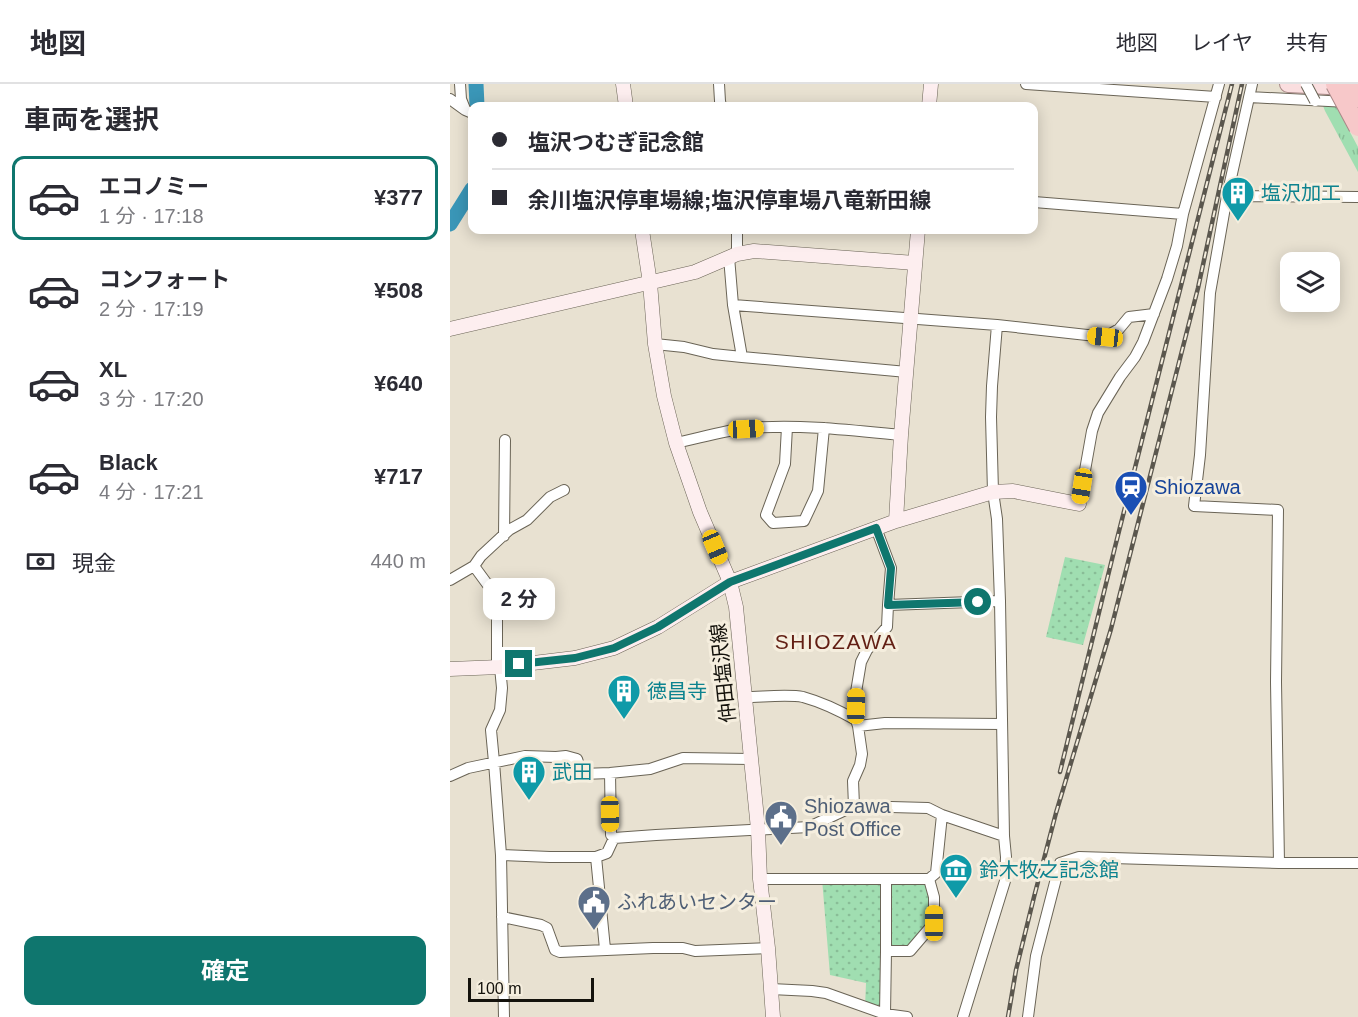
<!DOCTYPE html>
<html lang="ja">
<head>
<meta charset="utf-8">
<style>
  :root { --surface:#fff; --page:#f7f7f7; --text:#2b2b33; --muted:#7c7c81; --line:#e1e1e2; --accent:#0f766e }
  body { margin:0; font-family:Arial,"Noto Sans JP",sans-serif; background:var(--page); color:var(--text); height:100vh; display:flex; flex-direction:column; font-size:22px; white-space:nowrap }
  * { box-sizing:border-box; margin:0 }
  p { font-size:20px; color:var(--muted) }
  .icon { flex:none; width:33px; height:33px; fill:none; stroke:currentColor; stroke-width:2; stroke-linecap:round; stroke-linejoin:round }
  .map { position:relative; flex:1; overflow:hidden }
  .sheet { display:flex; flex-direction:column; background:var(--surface); width:450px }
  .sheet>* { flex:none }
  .guide { position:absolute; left:18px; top:18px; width:570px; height:132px; border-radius:12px; box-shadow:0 3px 15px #0003; display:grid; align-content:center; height:132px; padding:0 24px; background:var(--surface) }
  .buttons { position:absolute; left:830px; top:168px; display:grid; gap:12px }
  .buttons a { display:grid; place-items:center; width:60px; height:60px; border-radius:12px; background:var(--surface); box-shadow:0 3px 15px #0003; font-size:30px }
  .scale { position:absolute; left:18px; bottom:15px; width:126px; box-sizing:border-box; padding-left:6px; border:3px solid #14120c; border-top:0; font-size:16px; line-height:21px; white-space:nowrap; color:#14120c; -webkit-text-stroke:4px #f5eede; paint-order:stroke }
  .end { position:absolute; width:27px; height:27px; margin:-14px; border:8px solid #0f766e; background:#fff; box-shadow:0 0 0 3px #fff }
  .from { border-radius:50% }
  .bubble { position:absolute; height:42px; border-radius:12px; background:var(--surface); box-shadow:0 3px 15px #0003; font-size:20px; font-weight:700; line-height:42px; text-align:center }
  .car { position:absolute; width:18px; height:36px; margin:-18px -9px; border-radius:8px; box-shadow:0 0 4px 2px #0007; background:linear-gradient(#f5c518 24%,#345 0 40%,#f5c518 0 76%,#345 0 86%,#f5c518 0) }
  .guide b { display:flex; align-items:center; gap:21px; height:57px; font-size:22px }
  .guide b+b { border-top:2px solid var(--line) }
  .guide i { width:15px; height:15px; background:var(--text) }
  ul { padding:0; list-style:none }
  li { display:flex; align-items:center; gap:18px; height:84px; margin:0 12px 9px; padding:0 12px; border:3px solid transparent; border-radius:12px }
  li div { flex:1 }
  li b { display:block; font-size:22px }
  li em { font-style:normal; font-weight:700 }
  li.active { border-color:var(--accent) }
  li>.icon { width:54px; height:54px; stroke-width:1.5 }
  h2 { padding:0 24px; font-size:27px; line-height:72px }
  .pay { display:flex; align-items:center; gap:15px; height:66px; padding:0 24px; font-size:22px }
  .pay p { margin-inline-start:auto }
  .cta { display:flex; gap:12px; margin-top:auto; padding:12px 24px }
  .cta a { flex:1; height:69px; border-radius:12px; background:var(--accent); color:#fff; font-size:24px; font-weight:700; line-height:69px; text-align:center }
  header { display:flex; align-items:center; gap:36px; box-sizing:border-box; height:84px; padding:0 30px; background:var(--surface); border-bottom:2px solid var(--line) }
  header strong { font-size:28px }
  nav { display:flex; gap:33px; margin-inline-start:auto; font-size:21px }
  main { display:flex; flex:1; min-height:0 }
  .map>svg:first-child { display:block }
  .grass { fill:url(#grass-tufts) }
  .park { fill:url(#park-dots) }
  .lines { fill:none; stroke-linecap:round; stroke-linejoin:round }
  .river { stroke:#3a96b7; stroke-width:15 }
  .street-casing { stroke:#6a6456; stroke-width:12 }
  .secondary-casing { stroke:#6a6456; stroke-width:15 }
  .primary-casing { stroke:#a88887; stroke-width:18 }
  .street { stroke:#fff; stroke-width:10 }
  .secondary { stroke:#fdeeef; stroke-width:14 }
  .primary { stroke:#fadedf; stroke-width:16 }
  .rail-casing { stroke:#5b574e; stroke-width:4.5 }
  .rail { stroke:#f5eede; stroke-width:2; stroke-dasharray:7; stroke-linecap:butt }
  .street-bridge-casing { stroke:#6a6456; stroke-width:12; stroke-linecap:butt }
  .highway-bridge-casing { stroke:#a88887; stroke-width:20; stroke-linecap:butt }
  .street-bridge { stroke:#fff; stroke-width:10 }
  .highway-bridge { stroke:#f7c8c9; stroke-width:18 }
  .route { stroke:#0f766e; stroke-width:8 }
  .labels { text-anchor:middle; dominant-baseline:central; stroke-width:6; stroke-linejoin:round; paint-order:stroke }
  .culture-label { font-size:20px; fill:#0d838f; stroke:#f5eede; text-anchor:start }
  .transit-label { font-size:20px; fill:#164399; stroke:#f5eede; text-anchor:start }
  .street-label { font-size:20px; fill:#14120c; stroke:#f5eede }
  .service-label { font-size:20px; fill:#4e5e75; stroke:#f5eede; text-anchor:start }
  .neighbourhood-label { font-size:21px; letter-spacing:1.5px; fill:#621e13; stroke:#f5eede }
</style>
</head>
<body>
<header>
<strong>地図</strong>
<nav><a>地図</a><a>レイヤ</a><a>共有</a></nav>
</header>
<main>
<section class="sheet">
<h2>車両を選択</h2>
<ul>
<li class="active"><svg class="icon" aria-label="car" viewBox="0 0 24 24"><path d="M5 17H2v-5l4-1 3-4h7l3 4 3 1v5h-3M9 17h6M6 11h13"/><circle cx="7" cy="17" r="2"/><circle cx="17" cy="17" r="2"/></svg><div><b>エコノミー</b><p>1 分 · 17:18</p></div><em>¥377</em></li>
<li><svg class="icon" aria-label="car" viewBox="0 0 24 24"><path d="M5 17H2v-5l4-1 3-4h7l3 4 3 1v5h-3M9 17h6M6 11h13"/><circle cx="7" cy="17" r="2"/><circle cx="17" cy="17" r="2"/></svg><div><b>コンフォート</b><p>2 分 · 17:19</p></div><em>¥508</em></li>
<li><svg class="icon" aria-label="car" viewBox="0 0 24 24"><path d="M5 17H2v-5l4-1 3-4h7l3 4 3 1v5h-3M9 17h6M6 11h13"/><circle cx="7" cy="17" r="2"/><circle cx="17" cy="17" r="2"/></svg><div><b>XL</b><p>3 分 · 17:20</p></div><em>¥640</em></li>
<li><svg class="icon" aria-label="car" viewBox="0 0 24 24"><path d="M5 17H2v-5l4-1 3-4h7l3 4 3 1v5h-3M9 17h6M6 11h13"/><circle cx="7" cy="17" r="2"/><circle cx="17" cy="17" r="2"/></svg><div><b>Black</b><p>4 分 · 17:21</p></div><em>¥717</em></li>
</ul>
<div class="pay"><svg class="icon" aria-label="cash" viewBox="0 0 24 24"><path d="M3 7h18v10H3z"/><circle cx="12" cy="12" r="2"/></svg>現金<p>440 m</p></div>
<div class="cta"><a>確定</a></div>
</section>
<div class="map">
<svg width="908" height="933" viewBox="0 0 908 933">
  <defs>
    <pattern id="grass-tufts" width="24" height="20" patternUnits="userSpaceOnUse" patternTransform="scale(1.5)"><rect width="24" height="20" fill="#a0deb1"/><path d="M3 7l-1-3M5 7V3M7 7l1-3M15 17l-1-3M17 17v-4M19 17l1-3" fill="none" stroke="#89bd97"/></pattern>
    <pattern id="park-dots" width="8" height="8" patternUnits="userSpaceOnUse" patternTransform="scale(1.5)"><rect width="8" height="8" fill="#a0deb1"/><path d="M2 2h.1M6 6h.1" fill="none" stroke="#89bd97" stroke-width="1.8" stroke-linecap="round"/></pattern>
  </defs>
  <rect width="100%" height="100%" fill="#e8e1d1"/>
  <path class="grass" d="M872,19L885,20L908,63V88L875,27Z"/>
  <path class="park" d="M615,473L655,481L633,561L596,553Z
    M372,795H479L484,839L460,867H436L435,930L415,923L416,899L380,891Z"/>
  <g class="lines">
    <path class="river" d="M26,0L27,22
      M0,140L22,105"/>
    <defs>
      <path id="street" d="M10,0L11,15L15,25
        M269,0L270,17L271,22
        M576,0L766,13
        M802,0L777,112L760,209L750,371L744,422L828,426L826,598L829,779
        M799,13L898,18
        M0,15L15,26L22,29
        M777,112L908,113
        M584,118L733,130
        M287,170V146
        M279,173L283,221L292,273
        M283,221L547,241L655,253L669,245L679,233L704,230
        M205,260L234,263L263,270L292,273L457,288
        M337,343L335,380L316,431L323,439L354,437L368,407L374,344
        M226,359C250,354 275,346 299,344C350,340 400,346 451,351
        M629,420L642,347L648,329L670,293L685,273L693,258L717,195L727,162L733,130L769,0
        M426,444L441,484L438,521
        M54,452L55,356
        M24,482L43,508L47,531V583
        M0,496L24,482L31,472L59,446L77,436L100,413L114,406
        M50,583L52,604L50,626L41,646L44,678L51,771L54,933
        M295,613C311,613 339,610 353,613C371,618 390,627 406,636L408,642L435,639L552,640
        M406,636V608L411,578L417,566L437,543L438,521L550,517
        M160,689L161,751L164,754
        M0,692L18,684L75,672L106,673L116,672L127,675L132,690L160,689L200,685L233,674L301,675
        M404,722L403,697L410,681L412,670L408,642
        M51,771L100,773H146L157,769L164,754L206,751L359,743L404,722L478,724L492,731L554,752
        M146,773L155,865
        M310,795H479L486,789L492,731
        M436,795V867
        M52,833L91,841L97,844L105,866L110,868L203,864H233L245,867L318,864
        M321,905L362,907L376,909L435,930L457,933
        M435,930L436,867H460L484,839V813L479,795
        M513,933L555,797L556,773L554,752L550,517L547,435L543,408L541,333L542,302L547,241
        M578,933L586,872L610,779L629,773L829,779H908"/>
      <path id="secondary" d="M173,0L176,22
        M479,22L481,0
        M192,146L200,199L205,260L214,312L226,359L250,428L280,498L286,523L308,745L310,795L318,864L323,933
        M0,245L245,188L287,170L304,167L465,179
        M446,437L451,351L468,146
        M0,585L50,583L125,574L164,564L208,543L280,498L446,437L543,408L563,407L629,420"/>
      <path id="primary" d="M838,0L898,3"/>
    </defs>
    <use href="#street" class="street-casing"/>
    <use href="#secondary" class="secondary-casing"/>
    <use href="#primary" class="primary-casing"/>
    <use href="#street" class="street"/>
    <use href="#secondary" class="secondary"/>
    <use href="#primary" class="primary"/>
    <defs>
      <path id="rail" d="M610,688L665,463L782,0
        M558,933L566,886L584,813L606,729L661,545L748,204L792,0"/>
    </defs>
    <use href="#rail" class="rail-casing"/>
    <use href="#rail" class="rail"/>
    <defs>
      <path id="street-bridge" d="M856,0L865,17"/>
      <path id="highway-bridge" d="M885,0L908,43
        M900,0L908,14"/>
    </defs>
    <use href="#street-bridge" class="street-bridge-casing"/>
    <use href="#highway-bridge" class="highway-bridge-casing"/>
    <use href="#street-bridge" class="street-bridge"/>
    <use href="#highway-bridge" class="highway-bridge"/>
  </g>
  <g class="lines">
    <path class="route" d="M69,580L125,574L164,564L208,543L280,498L426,444L441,484L438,521L528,518"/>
  </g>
  <defs>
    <symbol id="building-pin" viewBox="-11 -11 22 30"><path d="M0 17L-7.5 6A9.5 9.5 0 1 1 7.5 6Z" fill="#0f9aa8" stroke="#f5eede"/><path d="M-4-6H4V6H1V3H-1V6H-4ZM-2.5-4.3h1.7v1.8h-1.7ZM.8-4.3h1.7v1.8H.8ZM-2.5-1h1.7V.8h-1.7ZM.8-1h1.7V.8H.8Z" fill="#fff"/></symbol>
    <symbol id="station-pin" viewBox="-11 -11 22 30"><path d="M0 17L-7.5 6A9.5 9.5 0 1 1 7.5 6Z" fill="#1a4fb4" stroke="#f5eede"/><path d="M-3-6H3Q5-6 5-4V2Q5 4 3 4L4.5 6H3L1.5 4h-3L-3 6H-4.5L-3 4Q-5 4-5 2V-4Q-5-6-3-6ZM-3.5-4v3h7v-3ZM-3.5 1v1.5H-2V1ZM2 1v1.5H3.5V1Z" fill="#fff"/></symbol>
    <symbol id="civic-pin" viewBox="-11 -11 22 30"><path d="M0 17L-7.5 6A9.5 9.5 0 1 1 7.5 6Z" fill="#5c6f8a" stroke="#f5eede"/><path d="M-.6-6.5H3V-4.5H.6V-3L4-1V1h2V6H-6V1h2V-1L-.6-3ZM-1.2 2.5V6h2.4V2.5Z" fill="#fff"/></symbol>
    <symbol id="museum-pin" viewBox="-11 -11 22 30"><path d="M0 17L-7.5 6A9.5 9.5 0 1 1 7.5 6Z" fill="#0f9aa8" stroke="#f5eede"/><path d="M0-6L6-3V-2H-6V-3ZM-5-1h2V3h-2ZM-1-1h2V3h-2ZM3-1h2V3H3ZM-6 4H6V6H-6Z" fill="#fff"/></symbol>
  </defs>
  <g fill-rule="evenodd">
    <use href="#building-pin" x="769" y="90" width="38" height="52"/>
    <use href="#station-pin" x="662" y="384" width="38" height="52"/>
    <use href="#building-pin" x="155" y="588" width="38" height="52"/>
    <use href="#building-pin" x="60" y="669" width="38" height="52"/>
    <use href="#civic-pin" x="312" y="714" width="38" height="52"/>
    <use href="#museum-pin" x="487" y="767" width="38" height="52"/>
    <use href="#civic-pin" x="125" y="799" width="38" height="52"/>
  </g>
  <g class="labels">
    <g class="culture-label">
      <text x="811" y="109">塩沢加工</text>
      <text x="197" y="607">徳昌寺</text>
      <text x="102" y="688">武田</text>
      <text x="529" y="786">鈴木牧之記念館</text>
    </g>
    <g class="transit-label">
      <text x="704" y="403">Shiozawa</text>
    </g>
    <g class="street-label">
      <text transform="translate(273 589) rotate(-96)">仲田塩沢線</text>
    </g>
    <g class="service-label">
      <text x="354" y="722">Shiozawa<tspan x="354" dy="23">Post Office</tspan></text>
      <text x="167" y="818">ふれあいセンター</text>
    </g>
    <g class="neighbourhood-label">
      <text x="386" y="557">SHIOZAWA</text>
    </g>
  </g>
</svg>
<div class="buttons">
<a><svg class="icon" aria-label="layers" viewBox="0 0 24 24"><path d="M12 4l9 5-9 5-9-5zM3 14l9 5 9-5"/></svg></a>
</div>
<div class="scale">100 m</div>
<i class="end from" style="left:528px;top:518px"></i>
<i class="end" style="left:69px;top:580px"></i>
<div class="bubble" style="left:33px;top:494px;width:72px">2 分</div>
<i class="car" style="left:655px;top:253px;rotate:276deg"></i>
<i class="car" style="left:296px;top:345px;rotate:87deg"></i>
<i class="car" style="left:632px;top:402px;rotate:189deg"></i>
<i class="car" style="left:265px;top:463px;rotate:157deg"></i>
<i class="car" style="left:406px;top:622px;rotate:1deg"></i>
<i class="car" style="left:160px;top:730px;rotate:179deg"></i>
<i class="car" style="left:484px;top:839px;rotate:0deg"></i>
<div class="guide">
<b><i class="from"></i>塩沢つむぎ記念館</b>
<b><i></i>余川塩沢停車場線;塩沢停車場八竜新田線</b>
</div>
</div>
</main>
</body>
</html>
